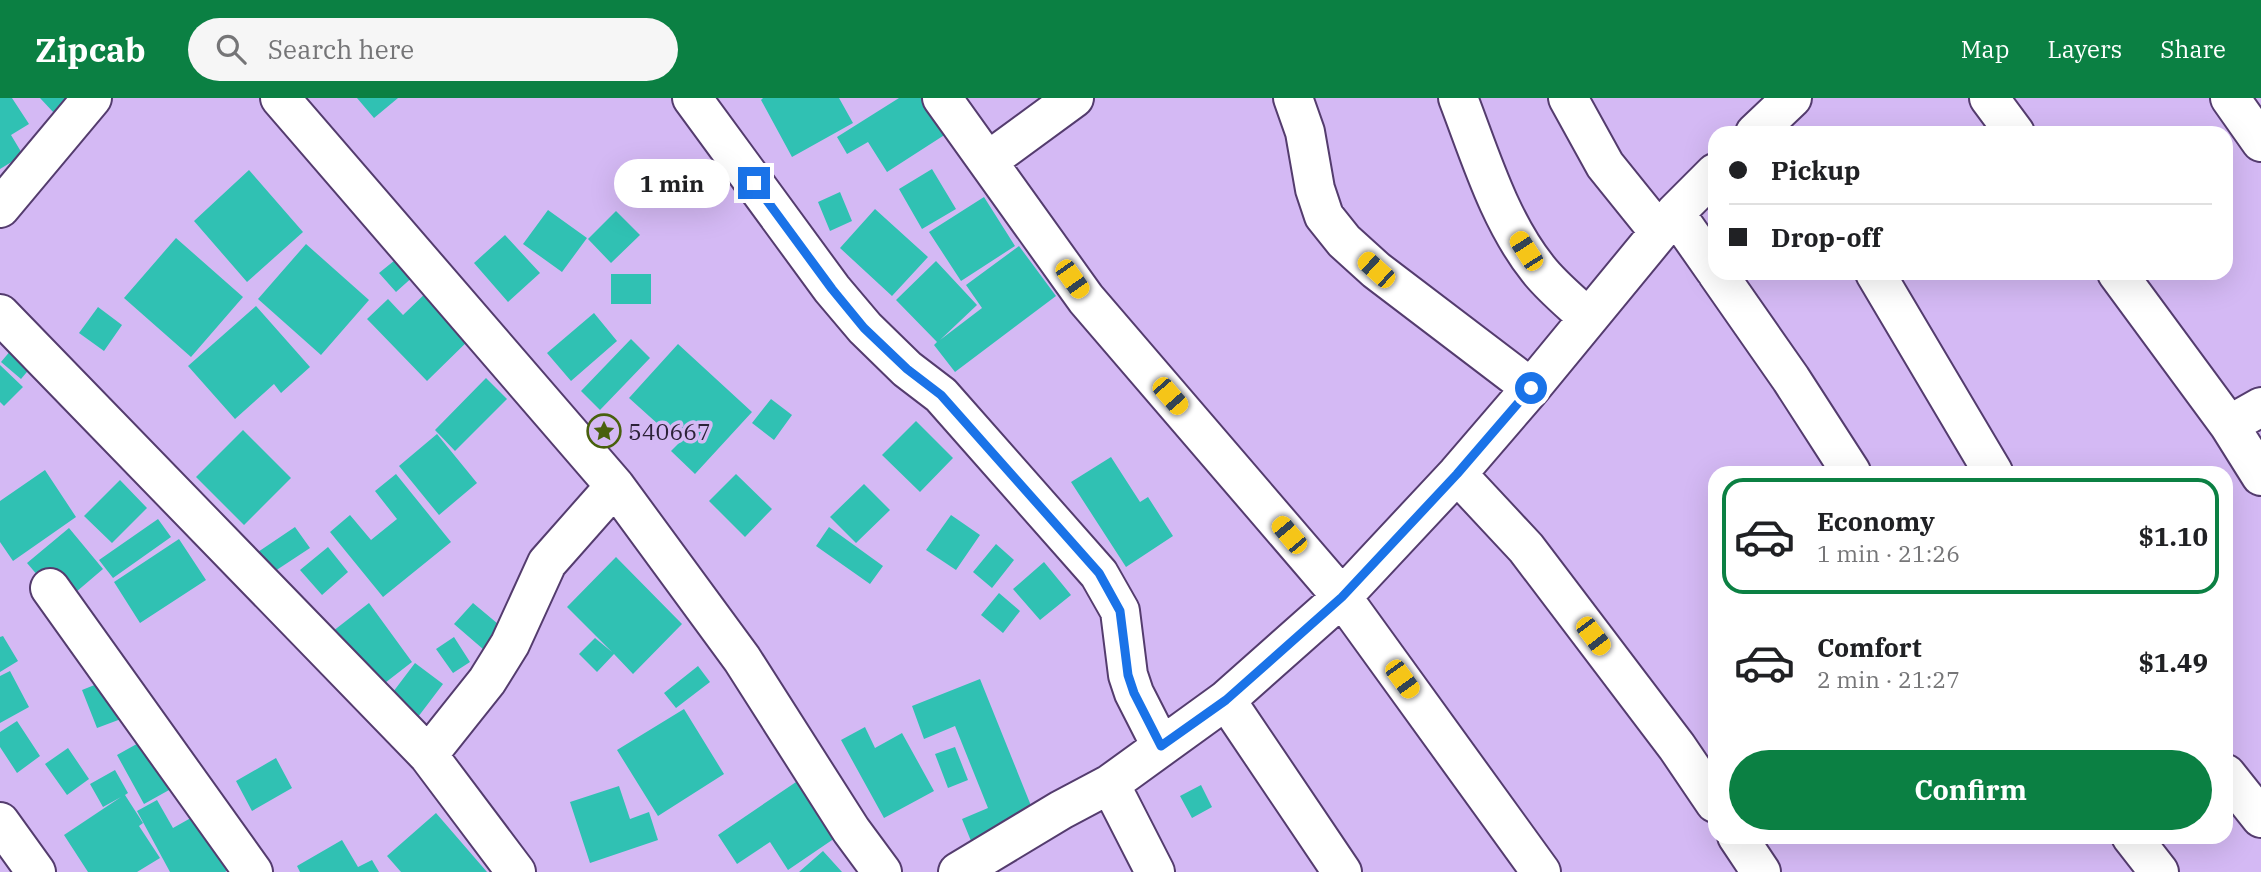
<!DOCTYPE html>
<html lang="en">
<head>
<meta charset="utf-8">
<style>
  :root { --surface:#fff; --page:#f6f6f6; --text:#202124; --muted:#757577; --line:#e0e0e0; --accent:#0b8043 }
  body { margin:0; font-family:"IBM Plex Serif",serif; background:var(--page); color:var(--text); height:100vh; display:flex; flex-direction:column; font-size:26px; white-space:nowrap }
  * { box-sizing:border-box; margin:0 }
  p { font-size:23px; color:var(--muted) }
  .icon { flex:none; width:38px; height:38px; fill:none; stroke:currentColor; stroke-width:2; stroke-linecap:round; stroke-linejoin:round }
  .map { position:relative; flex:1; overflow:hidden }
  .drawer { position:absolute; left:1708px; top:368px; width:525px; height:378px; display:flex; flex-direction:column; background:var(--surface); border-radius:21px; box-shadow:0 7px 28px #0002 }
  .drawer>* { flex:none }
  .top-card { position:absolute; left:1708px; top:28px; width:525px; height:154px; border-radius:21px; box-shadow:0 7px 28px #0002; display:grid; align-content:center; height:154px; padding:0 21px; background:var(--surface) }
  .end { position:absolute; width:32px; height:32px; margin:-16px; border:9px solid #1a73e8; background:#fff; box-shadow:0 0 0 4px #fff }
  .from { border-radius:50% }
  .bubble { position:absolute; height:49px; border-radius:24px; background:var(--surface); box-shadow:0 7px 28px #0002; font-size:23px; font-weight:800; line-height:49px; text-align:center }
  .car { position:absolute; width:21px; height:42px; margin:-21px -10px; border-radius:9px; box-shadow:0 0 5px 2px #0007; background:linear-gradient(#f5c518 24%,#345 0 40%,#f5c518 0 76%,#345 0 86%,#f5c518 0) }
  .top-card b { display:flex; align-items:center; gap:24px; height:66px; font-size:26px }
  .top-card b+b { border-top:2px solid var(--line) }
  .top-card i { width:18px; height:18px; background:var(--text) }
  ul { padding:12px 0 0; list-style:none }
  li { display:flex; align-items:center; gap:21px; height:116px; margin:0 14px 10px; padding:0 7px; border:4px solid transparent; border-radius:21px }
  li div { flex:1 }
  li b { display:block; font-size:26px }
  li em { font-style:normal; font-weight:800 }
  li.selected { border-color:var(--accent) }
  li>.icon { width:63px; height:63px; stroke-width:1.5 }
  .button { display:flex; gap:14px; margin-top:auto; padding:14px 21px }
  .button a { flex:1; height:80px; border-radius:42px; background:var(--accent); color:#fff; font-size:28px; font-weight:800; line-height:80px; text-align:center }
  header { display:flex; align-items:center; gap:42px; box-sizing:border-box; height:98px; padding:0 35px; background:var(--accent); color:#fff }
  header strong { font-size:33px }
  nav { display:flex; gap:38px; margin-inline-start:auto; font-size:24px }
  .search { width:490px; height:63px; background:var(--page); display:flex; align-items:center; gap:18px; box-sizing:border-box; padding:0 24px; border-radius:38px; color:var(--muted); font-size:26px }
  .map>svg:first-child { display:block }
  .building { fill:#30c1b3 }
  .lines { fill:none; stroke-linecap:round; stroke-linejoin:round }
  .minor-casing { stroke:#543c6e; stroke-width:42 }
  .minor { stroke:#fff; stroke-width:38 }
  .route { stroke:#1a73e8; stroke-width:9 }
  .labels { text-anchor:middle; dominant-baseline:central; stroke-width:7; stroke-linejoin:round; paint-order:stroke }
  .poi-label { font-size:23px; fill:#2c2238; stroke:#d4b9f4; text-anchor:start }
</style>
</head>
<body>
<header>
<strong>Zipcab</strong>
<div class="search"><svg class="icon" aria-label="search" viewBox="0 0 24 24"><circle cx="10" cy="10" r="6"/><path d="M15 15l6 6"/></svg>Search here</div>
<nav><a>Map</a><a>Layers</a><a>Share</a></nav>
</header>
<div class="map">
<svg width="2261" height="774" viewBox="0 0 2261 774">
  <rect width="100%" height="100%" fill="#d4b9f4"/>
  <path class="building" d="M0,0H12L29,26L11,37L23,57L0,71Z
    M40,0H69L54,15Z
    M357,0H398L374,20Z
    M763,0H839L853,25L792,59L761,2Z
    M899,0H923L946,36L887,74L868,44L847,56L837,39Z
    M932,71L956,111L922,131L899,91Z
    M249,72L303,134L247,184L194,123Z
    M840,94L852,123L830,133L818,104Z
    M984,99L1015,148L961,183L929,134Z
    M875,111L928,159L892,198L840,150Z
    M548,112L587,140L562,174L523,146Z
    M616,113L640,137L611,165L588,141Z
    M505,137L540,175L508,204L474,165Z
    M176,140L243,199L191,259L124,200Z
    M306,146L369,202L321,257L258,201Z
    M1019,148L1056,198L955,274L934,247L937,244L896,202L936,163L977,207L940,242L982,210L966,187Z
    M400,158L416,176L396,194L379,175Z
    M611,176H651V206H611Z
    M431,190L475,236L427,283L367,221L388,201L403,217Z
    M256,208L310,269L281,295L274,286L235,321L188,268Z
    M98,209L122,227L104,253L79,235Z
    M594,215L617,243L571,283L547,255Z
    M631,241L650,260L600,312L581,293Z
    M17,245L37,262L21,281L1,264Z
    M678,246L752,314L695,376L671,353L679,345L629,300Z
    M0,267L23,289L4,308L0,304Z
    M486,280L507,301L455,353L435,332Z
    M771,301L792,317L774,342L752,325Z
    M916,323L953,360L920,394L882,357Z
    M243,332L291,380L244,427L196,379Z
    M437,336L477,385L439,417L399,368Z
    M1111,359L1140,404L1148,399L1173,438L1126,469L1071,384Z
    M45,372L76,419L13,463L0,444V403Z
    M396,376L451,444L383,499L330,434L350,417L371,442L397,421L375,393Z
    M736,376L772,411L745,439L709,403Z
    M120,382L147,410L112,445L84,418Z
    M864,386L890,412L856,445L830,419Z
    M951,417L980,437L956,472L926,452Z
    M158,421L171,439L113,480L99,462Z
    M295,429L310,450L269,477L255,456Z
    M829,429L883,468L870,486L816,448Z
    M69,430L103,471L62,506L27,465Z
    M179,441L206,482L140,525L114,484Z
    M996,446L1014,462L992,490L973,474Z
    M328,449L348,474L322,497L300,472Z
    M616,459L682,526L633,576L614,556L597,574L579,556L595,540L612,554L567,509Z
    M1044,464L1071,497L1040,522L1013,491Z
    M999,495L1020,513L1003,535L981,517Z
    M369,505L412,564L372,595L328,537Z
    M473,505L517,542L498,564L454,526Z
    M3,538L18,563L0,574V539Z
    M454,539L470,564L453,575L436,551Z
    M415,565L443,586L418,619L390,598Z
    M698,568L710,584L676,610L664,595Z
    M10,573L29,609L0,625V578Z
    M980,581L1040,730L976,755L962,721L988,710L955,628L924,641L912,608Z
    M107,582L121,621L97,630L82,592Z
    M684,611L724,676L658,718L617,652Z
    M17,623L40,658L17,675L0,649V634Z
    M865,629L875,650L902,635L934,693L884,720L841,642Z
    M160,633L187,682L144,706L117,657Z
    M955,649L968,682L948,690L935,656Z
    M68,650L89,681L67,697L45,666Z
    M276,660L292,690L252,713L236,683Z
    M115,672L128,695L125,697L143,725L139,728L160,760L137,774H88L64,737L121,699L103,709L90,686Z
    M799,682L838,738L788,772L770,744L737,766L718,737Z
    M1201,687L1212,709L1192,720L1180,698Z
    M619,688L630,721L649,714L658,742L590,765L570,704Z
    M157,702L173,730L205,712L236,768L225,774H170L137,713Z
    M436,715L487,774H401L387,758Z
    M342,742L358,769L372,762L379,774H300L297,768Z
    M823,753L842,774H799Z"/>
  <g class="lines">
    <defs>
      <path id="minor" d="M280,0L615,388L742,561L851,732L882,774
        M692,0L832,191L865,230L907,271L941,297L1099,476L1120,513L1128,577L1134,595L1161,648
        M942,0L1086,201L1342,499L1541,774
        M1293,0L1305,34L1315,91L1324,118L1344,143L1376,172L1531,290
        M1458,0C1480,57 1499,122 1538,171C1552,189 1571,204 1588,220
        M1568,0L1605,67L1659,134
        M1989,0L2015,35
        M2230,0L2261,44
        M1755,35L1792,0
        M988,63L1074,0
        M0,110L92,0
        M1675,115L1715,172
        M1717,175L1791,281L1851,374
        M1875,175L1993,374
        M2117,175L2229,327L2261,378
        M0,216L428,657L516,774
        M2229,327L2261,309
        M1457,376L1526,450L1677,649L1715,705
        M50,490L253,774
        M1226,602L1342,774
        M428,657L487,583L510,546L547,465L615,388
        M2226,676L2261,720
        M1110,686L1155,774
        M0,724L36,774
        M1737,738L1761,774
        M2131,738L2159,774
        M958,774L1061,712L1110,686L1226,602L1342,499L1457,376L1531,290L1675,115L1715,75"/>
    </defs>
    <use href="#minor" class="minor-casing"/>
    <use href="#minor" class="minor"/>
  </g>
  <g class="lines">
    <path class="route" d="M754,85L832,191L864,230L907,271L941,297L1099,475L1120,513L1128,577L1134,595L1161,648L1226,602L1342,499L1457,376L1531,290"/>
  </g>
  <defs>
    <symbol id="sight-ring" viewBox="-11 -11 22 22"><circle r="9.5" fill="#d4b9f4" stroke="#48600d" stroke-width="1.5"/><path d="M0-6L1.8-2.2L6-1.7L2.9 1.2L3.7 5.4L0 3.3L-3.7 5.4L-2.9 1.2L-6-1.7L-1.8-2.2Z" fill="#48600d"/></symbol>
  </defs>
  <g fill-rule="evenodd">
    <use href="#sight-ring" x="585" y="314" width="38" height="38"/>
  </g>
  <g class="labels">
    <g class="poi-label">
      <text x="628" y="333">540667</text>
    </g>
  </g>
</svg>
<i class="end from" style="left:1531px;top:290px"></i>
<i class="end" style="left:754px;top:85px"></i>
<div class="bubble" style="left:614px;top:61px;width:116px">1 min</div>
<i class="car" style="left:1526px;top:153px;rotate:327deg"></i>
<i class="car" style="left:1376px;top:172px;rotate:312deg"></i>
<i class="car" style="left:1072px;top:181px;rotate:145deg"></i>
<i class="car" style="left:1170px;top:298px;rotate:139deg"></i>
<i class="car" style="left:1289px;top:437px;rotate:320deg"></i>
<i class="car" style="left:1593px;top:538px;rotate:143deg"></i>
<i class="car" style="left:1402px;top:581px;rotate:144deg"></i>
<div class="top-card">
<b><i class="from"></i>Pickup</b>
<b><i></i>Drop-off</b>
</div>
<section class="drawer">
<ul>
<li class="selected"><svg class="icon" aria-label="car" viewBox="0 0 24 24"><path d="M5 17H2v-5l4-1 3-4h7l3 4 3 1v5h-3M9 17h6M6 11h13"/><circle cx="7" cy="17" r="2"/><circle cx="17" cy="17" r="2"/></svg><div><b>Economy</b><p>1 min · 21:26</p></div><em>$1.10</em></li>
<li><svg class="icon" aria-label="car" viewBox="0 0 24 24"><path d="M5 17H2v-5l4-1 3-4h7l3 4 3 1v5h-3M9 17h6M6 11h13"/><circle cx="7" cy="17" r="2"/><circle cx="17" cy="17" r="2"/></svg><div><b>Comfort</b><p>2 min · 21:27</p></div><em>$1.49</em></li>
</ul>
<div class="button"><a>Confirm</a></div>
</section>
</div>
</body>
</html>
